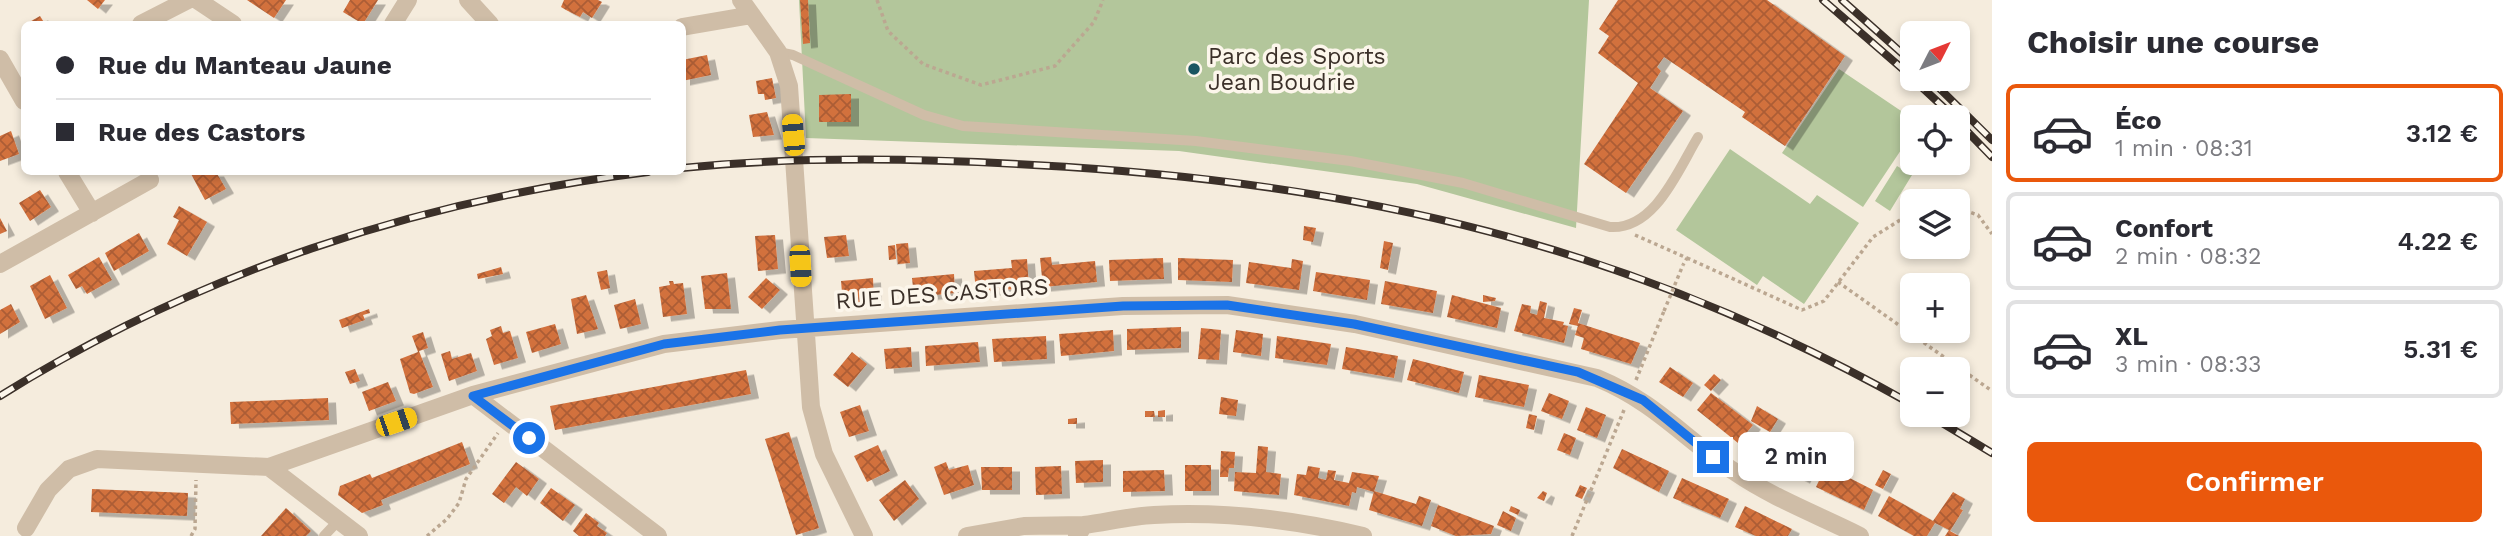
<!DOCTYPE html>
<html lang="fr">
<head>
<meta charset="utf-8">
<style>
  :root { --surface:#fff; --page:#f7f7f7; --text:#2b2b33; --muted:#7c7c81; --line:#e1e1e2; --accent:#ea580c }
  body { margin:0; font-family:"Work Sans",sans-serif; background:var(--page); color:var(--text); height:100vh; display:flex; flex-direction:column; font-size:26px; white-space:nowrap }
  * { box-sizing:border-box; margin:0 }
  p { font-size:23px; color:var(--muted) }
  .icon { flex:none; width:38px; height:38px; fill:none; stroke:currentColor; stroke-width:2; stroke-linecap:round; stroke-linejoin:round }
  .map { position:relative; flex:1; overflow:hidden }
  .sheet { display:flex; flex-direction:column; background:var(--surface); width:525px }
  .sheet>* { flex:none }
  .banner { position:absolute; left:21px; top:21px; width:665px; height:154px; border-radius:10px; box-shadow:0 4px 10px #0003; display:grid; align-content:center; height:154px; padding:0 35px; background:var(--surface) }
  .needle { width:46px; rotate:48deg }
  .tools { position:absolute; left:1900px; top:21px; display:grid; gap:14px }
  .tools a { display:grid; place-items:center; width:70px; height:70px; border-radius:10px; background:var(--surface); box-shadow:0 4px 10px #0003; font-size:35px }
  .end { position:absolute; width:32px; height:32px; margin:-16px; border:9px solid #1a73e8; background:#fff; box-shadow:0 0 0 4px #fff }
  .from { border-radius:50% }
  .bubble { position:absolute; height:49px; border-radius:10px; background:var(--surface); box-shadow:0 4px 10px #0003; font-size:23px; font-weight:600; line-height:49px; text-align:center }
  .car { position:absolute; width:21px; height:42px; margin:-21px -10px; border-radius:9px; box-shadow:0 0 5px 2px #0007; background:linear-gradient(#f5c518 24%,#345 0 40%,#f5c518 0 76%,#345 0 86%,#f5c518 0) }
  .banner b { display:flex; align-items:center; gap:24px; height:66px; font-size:26px }
  .banner b+b { border-top:2px solid var(--line) }
  .banner i { width:18px; height:18px; background:var(--text) }
  ul { padding:0; list-style:none }
  li { display:flex; align-items:center; gap:21px; height:98px; margin:0 14px 10px; padding:0 21px; border:4px solid var(--line); border-radius:10px }
  li div { flex:1 }
  li b { display:block; font-size:26px }
  li em { font-style:normal; font-weight:600 }
  li.current { border-color:var(--accent) }
  li>.icon { width:63px; height:63px; stroke-width:1.5 }
  h2 { padding:0 35px; font-size:32px; line-height:84px }
  .cta { display:flex; gap:14px; margin-top:auto; padding:14px 35px }
  .cta a { flex:1; height:80px; border-radius:10px; background:var(--accent); color:#fff; font-size:28px; font-weight:600; line-height:80px; text-align:center }
  main { display:flex; flex:1; min-height:0 }
  .map>svg:first-child { display:block }
  .pitch { fill:#b3c69b }
  .building { fill:url(#building-cross-hatch); filter:url(#shadow) }
  .lines { fill:none; stroke-linecap:round; stroke-linejoin:round }
  .path { stroke:#bba791; stroke-width:3.5; stroke-dasharray:3.5 3.5; stroke-linecap:butt }
  .service { stroke:#cfbda7; stroke-width:10 }
  .minor { stroke:#cfbda7; stroke-width:18 }
  .rail-casing { stroke:#3b3029; stroke-width:8 }
  .rail { stroke:#fcf6eb; stroke-width:5; stroke-dasharray:16; stroke-linecap:butt }
  .path-bridge { stroke:#bba791; stroke-width:3.5; stroke-dasharray:3.5 3.5; stroke-linecap:butt }
  .route { stroke:#1a73e8; stroke-width:9 }
  .poi-dot { fill:#195561; stroke:#fcf6eb; stroke-width:2.5 }
  .labels { text-anchor:middle; dominant-baseline:central; stroke-width:7; stroke-linejoin:round; paint-order:stroke }
  .poi-label { font-size:23px; fill:#3b3029; stroke:#fcf6eb; text-anchor:start }
  .street-label { font-size:23px; fill:#3b3029; stroke:#fcf6eb }
</style>
</head>
<body>
<main>
<div class="map">
<svg width="1992" height="536" viewBox="0 0 1992 536">
  <defs>
    <pattern id="building-cross-hatch" width="8" height="8" patternUnits="userSpaceOnUse" patternTransform="scale(1.75)"><rect width="8" height="8" fill="#d2713e"/><path d="M0 0l8 8M0 8l8-8" fill="none" stroke="#ac5d34"/></pattern>
    <filter id="shadow"><feDropShadow dx="8" dy="4.5" stdDeviation="0" flood-color="#0004"/></filter>
  </defs>
  <rect width="100%" height="100%" fill="#f5ecdd"/>
  <path class="pitch" d="M799,0H1589L1576,228L1417,184L1179,151L806,138Z
    M1839,69L1913,119V132L1863,207L1782,153Z
    M1730,149L1810,204L1817,195L1859,223L1804,304L1763,276L1757,285L1676,230Z
    M1897,166L1912,175L1890,211L1875,201Z"/>
  <path class="building" d="M87,0H105L98,9Z
    M247,0H286L274,18Z
    M350,0H378L363,24L343,12Z
    M564,0H598L602,2L592,18L583,12L580,17L566,10L561,7Z
    M800,0H808L810,43L803,44Z
    M1618,0H1767L1845,56L1785,146L1742,117L1745,112L1664,57L1657,67L1661,71L1650,88L1683,111L1626,193L1584,164L1638,83L1598,53L1609,36L1599,29Z
    M40,16L45,24H26Z
    M707,55L711,75L682,81V60Z
    M772,78L776,98L765,100L764,94H758L756,81Z
    M851,94V122H819V95Z
    M767,112L774,135L753,137L749,115Z
    M11,131L19,154L0,161V136Z
    M190,172H216L226,189L205,200Z
    M40,190L51,207L30,221L19,203Z
    M179,206L207,222L187,256L167,244L179,220L173,217Z
    M0,218L7,231L0,234Z
    M1304,226L1316,228L1313,242L1303,240Z
    M139,233L149,251L114,271L105,253Z
    M775,235L778,269L758,271L755,236Z
    M846,235L849,256L827,258L824,237Z
    M1384,241L1393,243L1388,270L1380,268Z
    M908,243L910,263L898,264L896,244Z
    M895,245L896,259L889,260L888,246Z
    M99,257L112,280L87,294L82,286L76,289L68,275Z
    M1051,257L1052,265L1095,261L1097,282L1043,287L1040,258Z
    M1163,258L1164,279L1110,281L1109,260Z
    M1178,258L1233,260L1232,282L1178,280Z
    M1027,259L1029,288L976,292L974,271L1012,268L1011,260Z
    M1292,259L1303,261L1299,290L1246,283L1249,262L1291,268Z
    M501,267L503,274L478,279L477,274Z
    M607,270L610,288L601,290L597,272Z
    M1316,272L1370,280L1367,300L1313,291Z
    M727,273L731,309H705L701,276Z
    M954,274L955,293L914,297L912,278Z
    M50,275L67,308L45,319L30,286Z
    M766,278L780,290L762,309L748,297Z
    M873,278L874,301L843,304L841,281Z
    M669,281H673L674,284L683,283L687,314L663,317L659,287L670,285Z
    M1385,281L1437,291L1433,313L1381,304Z
    M586,295L598,329L577,334L571,299Z
    M1452,295L1501,308L1497,328L1447,317Z
    M1483,295L1496,298L1495,301L1483,302Z
    M635,299L641,324L620,329L614,305Z
    M1540,301L1547,303L1544,318L1564,322L1563,325L1568,326L1564,343L1514,331L1522,304L1531,306L1530,313L1537,315Z
    M11,304L20,322L0,334V310Z
    M1574,308L1582,310L1578,323L1640,343L1631,364L1581,349L1584,338L1575,335L1578,326L1569,324Z
    M369,309L370,313L363,315L365,320L342,328L339,320Z
    M555,324L561,344L532,353L526,332Z
    M501,326L503,333L510,331L518,358L494,365L486,339L492,336L490,330Z
    M1181,327V348L1127,350V329Z
    M1201,328L1221,330L1219,360L1198,359Z
    M1113,330L1114,351L1061,356L1059,334Z
    M1236,330L1263,334L1261,356L1233,352Z
    M423,332L428,348L419,351L433,387L414,394L410,393L400,359L418,352L412,336Z
    M1046,336L1047,359L994,362L992,339Z
    M1277,336L1331,344L1327,365L1275,358Z
    M978,342L980,362L926,366L925,346Z
    M911,347L912,367L886,369L884,349Z
    M1346,347L1398,356L1394,378L1342,369Z
    M450,351L452,359L471,353L477,371L449,381L441,354Z
    M852,352L867,364L848,387L833,375Z
    M1413,359L1464,372L1459,393L1407,380Z
    M1670,367L1693,383L1683,397L1659,382Z
    M355,369L360,381L350,384L345,372Z
    M746,370L751,394L555,430L550,406Z
    M1714,374L1721,380L1711,391L1704,385Z
    M1479,375L1529,385L1524,407L1475,397Z
    M388,382L396,401L369,411L362,392Z
    M1549,393L1569,401L1562,419L1541,411Z
    M1711,393L1753,425L1738,443L1697,410Z
    M1221,397L1238,400L1236,416L1219,414Z
    M328,398L329,420L231,424L230,402Z
    M860,405L869,431L849,437L840,412Z
    M1757,406L1778,419L1770,432L1751,421Z
    M1586,407L1606,415L1597,438L1577,430Z
    M1165,410V417H1158V411Z
    M1145,411H1154L1155,417H1145Z
    M1529,414L1537,416L1534,430L1526,428Z
    M1077,418V424H1068V419Z
    M789,432L819,528L796,535L765,439Z
    M1564,433L1576,438L1570,455L1557,450Z
    M1822,433L1839,443L1829,463L1821,459L1824,453L1814,448Z
    M1766,435L1813,459L1802,479L1756,455Z
    M462,442L470,464L381,500L383,505L362,513L338,495L340,486L370,474L372,478Z
    M878,445L890,471L867,482L854,456Z
    M1258,446L1268,447L1266,472L1281,474L1279,495L1234,491L1235,472L1256,473Z
    M1622,449L1669,471L1659,492L1613,468Z
    M1221,451L1235,452L1234,468H1229L1228,477H1220Z
    M1103,460V482L1076,483L1075,461Z
    M516,462L539,479L527,496L516,487L504,503L492,494Z
    M946,462L949,470L968,465L974,485L944,495L934,467Z
    M1185,465H1211V491H1185Z
    M1061,466L1062,494L1036,495L1035,467Z
    M1308,466L1320,468L1318,478L1326,480L1328,470L1336,471L1334,480L1349,483L1352,472L1379,476L1374,492L1357,487L1356,493L1352,492L1349,506L1294,495L1297,474L1306,475Z
    M1826,466L1873,490L1864,510L1816,487Z
    M981,467H1012V490H982Z
    M1164,470L1165,491L1123,492V471Z
    M1883,470L1891,474L1883,489L1875,485Z
    M1682,478L1729,499L1720,518L1673,498Z
    M905,480L919,499L894,521L879,500Z
    M1580,485L1587,488L1582,499L1575,496Z
    M551,488L575,505L563,521L540,503Z
    M92,489L188,493L187,516L91,512Z
    M1374,491L1416,504L1419,496L1431,500L1422,526L1369,510Z
    M1543,491L1547,493L1544,501L1537,498Z
    M1953,492L1965,499L1960,509L1963,510L1950,531L1959,536H1945L1949,530L1935,523L1927,536H1914L1878,516L1889,496L1933,521Z
    M1438,505L1494,526L1491,534L1456,536L1431,526Z
    M1511,506L1520,510L1518,515L1509,511Z
    M1745,506L1792,529L1788,536H1756L1735,527Z
    M286,508L311,531L306,536H261Z
    M1503,511L1516,518L1511,531L1497,525Z
    M586,513L599,523L597,526L607,533L605,536H579L573,531Z"/>
  <g class="lines">
    <path class="path" d="M877,0L888,31L923,64L981,85L1055,66L1094,22L1103,0
      M1958,208L1978,215L1992,234
      M1635,235L1687,258L1683,265
      M1687,258L1802,310L1824,301L1873,237L1913,212
      M1838,282L1992,391
      M1636,380L1664,311
      M191,536L195,529L196,480
      M427,536L447,519L459,503L466,479L498,433
      M1572,536L1624,410"/>
    <path class="service" d="M778,52L793,55L924,115L963,126L1196,141L1350,161L1463,183L1610,227C1655,230 1678,170 1698,137
      M324,536L339,520"/>
    <path class="minor" d="M197,0L233,24
      M468,0L490,24
      M741,0L778,52L789,86L811,407L824,454L864,536
      M141,24L188,0
      M393,24L408,0
      M682,27L752,15
      M0,59L24,101
      M67,172L92,213
      M0,264L150,180
      M473,395L658,536
      M269,467L359,536
      M26,528L48,490L69,469L97,459L269,467L473,395L664,344L780,330L1123,306L1227,305L1355,324L1597,378C1657,403 1683,438 1735,472C1773,498 1818,515 1860,536
      M967,536L1024,526L1084,525
      M1077,536L1084,525C1107,522 1131,516 1154,515C1224,511 1296,520 1363,536"/>
    <defs>
      <path id="rail" d="M1823,0L1913,78
        M1842,0L1913,63
        M1913,79L1954,117
        M1930,79L1992,140
        M1958,122L1992,157
        M682,168C799,156 917,158 1034,165C1356,182 1630,245 1913,405
        M0,396C197,273 418,200 648,172
        M1929,415L1992,453"/>
    </defs>
    <use href="#rail" class="rail-casing"/>
    <use href="#rail" class="rail"/>
    <path class="path-bridge" d="M1664,311L1683,265"/>
  </g>
  <g class="lines">
    <path class="route" d="M529,438L473,396L664,344L780,330L1123,306L1227,305L1354,324L1578,372L1643,400L1713,457"/>
  </g>
  <circle class="poi-dot" cx="1194" cy="69" r="7"/>
  <g class="labels">
    <g class="poi-label">
      <text x="1208" y="56">Parc des Sports<tspan x="1208" dy="26">Jean Boudrie</tspan></text>
    </g>
    <g class="street-label">
      <text transform="translate(942 294) rotate(-4)">RUE DES CASTORS</text>
    </g>
  </g>
</svg>
<div class="tools">
<a><svg class="needle" viewBox="-14 -14 28 28"><path d="M0-13l5 13h-10z" fill="#e53935"/><path d="M0 13l5-13h-10z" fill="#7c7c81"/></svg></a>
<a><svg class="icon" aria-label="locate" viewBox="0 0 24 24"><circle cx="12" cy="12" r="6"/><path d="M12 2v4M12 18v4M2 12h4M18 12h4"/></svg></a>
<a><svg class="icon" aria-label="layers" viewBox="0 0 24 24"><path d="M12 4l9 5-9 5-9-5zM3 14l9 5 9-5"/></svg></a>
<a>+</a>
<a>−</a>
</div>
<i class="end from" style="left:529px;top:438px"></i>
<i class="end" style="left:1713px;top:457px"></i>
<div class="bubble" style="left:1738px;top:432px;width:116px">2 min</div>
<i class="car" style="left:793px;top:135px;rotate:355deg"></i>
<i class="car" style="left:800px;top:266px;rotate:177deg"></i>
<i class="car" style="left:396px;top:422px;rotate:71deg"></i>
<div class="banner">
<b><i class="from"></i>Rue du Manteau Jaune</b>
<b><i></i>Rue des Castors</b>
</div>
</div>
<section class="sheet">
<h2>Choisir une course</h2>
<ul>
<li class="current"><svg class="icon" aria-label="car" viewBox="0 0 24 24"><path d="M5 17H2v-5l4-1 3-4h7l3 4 3 1v5h-3M9 17h6M6 11h13"/><circle cx="7" cy="17" r="2"/><circle cx="17" cy="17" r="2"/></svg><div><b>Éco</b><p>1 min · 08:31</p></div><em>3.12 €</em></li>
<li><svg class="icon" aria-label="car" viewBox="0 0 24 24"><path d="M5 17H2v-5l4-1 3-4h7l3 4 3 1v5h-3M9 17h6M6 11h13"/><circle cx="7" cy="17" r="2"/><circle cx="17" cy="17" r="2"/></svg><div><b>Confort</b><p>2 min · 08:32</p></div><em>4.22 €</em></li>
<li><svg class="icon" aria-label="car" viewBox="0 0 24 24"><path d="M5 17H2v-5l4-1 3-4h7l3 4 3 1v5h-3M9 17h6M6 11h13"/><circle cx="7" cy="17" r="2"/><circle cx="17" cy="17" r="2"/></svg><div><b>XL</b><p>3 min · 08:33</p></div><em>5.31 €</em></li>
</ul>
<div class="cta"><a>Confirmer</a></div>
</section>
</main>
</body>
</html>
